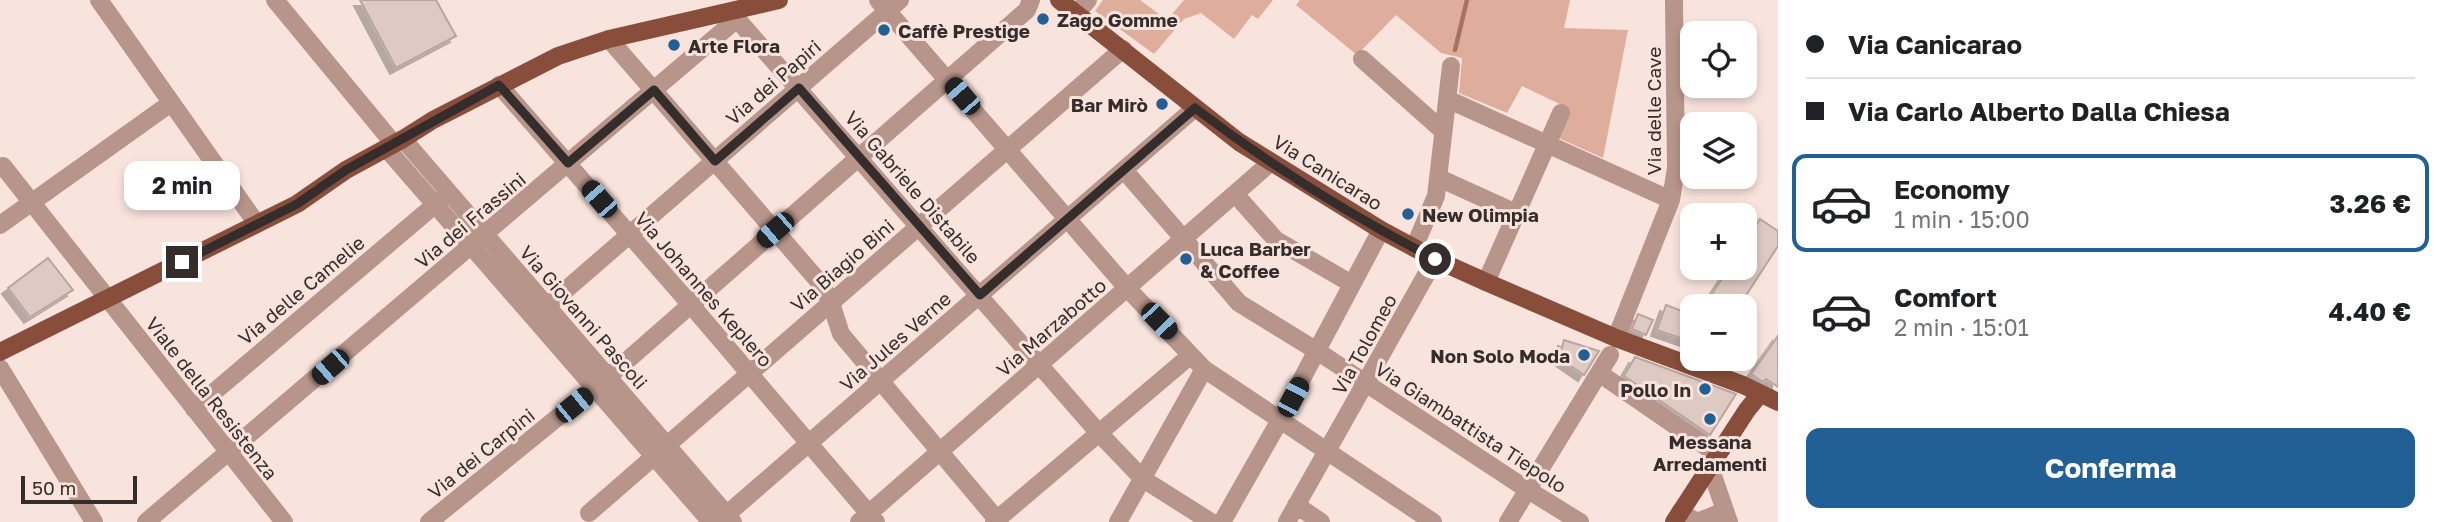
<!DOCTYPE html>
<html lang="it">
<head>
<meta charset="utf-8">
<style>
  :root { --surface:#fff; --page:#f6f6f6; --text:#202124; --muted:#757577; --line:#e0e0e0; --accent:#215f95 }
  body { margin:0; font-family:"Golos Text",sans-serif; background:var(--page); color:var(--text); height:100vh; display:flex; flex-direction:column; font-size:26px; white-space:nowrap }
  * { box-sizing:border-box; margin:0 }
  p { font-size:23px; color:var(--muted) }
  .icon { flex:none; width:38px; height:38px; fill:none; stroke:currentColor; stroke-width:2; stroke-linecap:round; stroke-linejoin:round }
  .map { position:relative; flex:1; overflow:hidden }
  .details { display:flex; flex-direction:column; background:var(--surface); width:665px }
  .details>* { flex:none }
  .guide { display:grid; align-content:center; height:154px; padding:0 28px; background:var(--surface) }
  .fabs { position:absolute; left:1680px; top:21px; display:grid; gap:14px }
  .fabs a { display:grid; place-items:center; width:77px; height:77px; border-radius:14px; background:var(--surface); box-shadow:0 4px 10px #0003; font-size:35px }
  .scale { position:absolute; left:21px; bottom:18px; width:116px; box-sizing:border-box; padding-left:7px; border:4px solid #352d2b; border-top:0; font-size:19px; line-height:24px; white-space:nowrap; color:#352d2b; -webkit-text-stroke:5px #f9e4dd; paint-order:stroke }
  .end { position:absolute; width:32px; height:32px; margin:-16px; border:9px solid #352d2b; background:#fff; box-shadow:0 0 0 4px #fff }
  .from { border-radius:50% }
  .bubble { position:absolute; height:49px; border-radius:14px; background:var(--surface); box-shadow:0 4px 10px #0003; font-size:23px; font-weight:700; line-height:49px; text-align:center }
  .car { position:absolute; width:21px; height:42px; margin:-21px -10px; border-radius:9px; box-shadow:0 0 5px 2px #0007; background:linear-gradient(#222 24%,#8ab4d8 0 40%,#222 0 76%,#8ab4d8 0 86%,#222 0) }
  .guide b { display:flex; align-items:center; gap:24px; height:66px; font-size:26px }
  .guide b+b { border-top:2px solid var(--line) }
  .guide i { width:18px; height:18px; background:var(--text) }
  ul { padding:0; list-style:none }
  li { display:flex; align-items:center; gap:21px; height:98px; margin:0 14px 10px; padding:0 14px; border:4px solid transparent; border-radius:14px }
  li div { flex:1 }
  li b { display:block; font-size:26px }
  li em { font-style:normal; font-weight:700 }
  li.on { border-color:var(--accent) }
  li>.icon { width:63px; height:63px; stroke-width:1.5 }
  .primary-button { display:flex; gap:14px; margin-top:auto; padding:14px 28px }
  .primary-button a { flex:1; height:80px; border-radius:14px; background:var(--accent); color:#fff; font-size:28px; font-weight:700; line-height:80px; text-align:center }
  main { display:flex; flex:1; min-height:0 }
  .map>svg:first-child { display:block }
  .green { fill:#dfad9c }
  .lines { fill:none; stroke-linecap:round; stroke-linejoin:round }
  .stream { stroke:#a87160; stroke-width:4.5 }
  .building { fill:#decac3; stroke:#b9a59f; stroke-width:2; filter:url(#shadow) }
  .minor { stroke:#b7958a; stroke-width:18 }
  .major { stroke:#884e3b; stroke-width:18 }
  .route { stroke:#352d2b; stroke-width:9 }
  .poi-dot { fill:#215f95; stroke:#f9e4dd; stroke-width:2.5 }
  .labels { text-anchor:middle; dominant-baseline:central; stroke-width:6; stroke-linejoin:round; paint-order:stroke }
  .poi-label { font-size:19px; font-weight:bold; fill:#352d2b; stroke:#f9e4dd; text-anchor:start }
  .street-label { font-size:19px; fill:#352d2b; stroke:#f9e4dd }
</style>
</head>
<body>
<main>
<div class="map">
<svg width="1778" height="522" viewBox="0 0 1778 522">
  <defs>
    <filter id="shadow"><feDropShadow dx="-6" dy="6" stdDeviation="0" flood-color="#0004"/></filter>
  </defs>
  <rect width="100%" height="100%" fill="#f9e4dd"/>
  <path class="green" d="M1103,0H1140L1167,20L1184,0H1273L1258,19L1252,15L1234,39L1201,13L1184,19L1154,54L1095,11Z
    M1300,0H1570L1564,28L1628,30L1603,158L1554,136L1566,107L1522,86L1507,113L1459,93L1462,58L1441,53L1396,15L1357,55L1296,5Z"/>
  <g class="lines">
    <path class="stream" d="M1455,50L1467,0"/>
  </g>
  <path class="building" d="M360,0H436L456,36L396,68Z
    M1760,219L1778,231V246L1739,306H1704L1729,268H1745V243Z
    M48,258L73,290L30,317L8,288Z
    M1666,305L1692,315V331L1689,341L1657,330Z
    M1638,314L1653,320L1646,335L1632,329Z
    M1778,336V387L1766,379L1763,382L1751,374Z
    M1564,340L1599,351L1584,375L1559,358Z
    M1635,357L1736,394L1710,435L1624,376Z"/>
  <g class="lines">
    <path class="minor" d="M99,0L257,224
      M275,0L394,144
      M878,0L1127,288L1204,369L1433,522
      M735,11L737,19L1098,432L1143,479L1211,522
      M1077,13L1088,0
      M609,39L821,284L831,303L841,334L999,522
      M1362,59L1443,131
      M499,85L691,305L876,522
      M1447,99L1671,200
      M403,139L733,522
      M386,148L711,522
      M3,166L284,522
      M1124,170L1239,303L1317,351L1528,490L1580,522
      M1439,178L1516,213
      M1235,194L1276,240L1352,284
      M0,225L171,103
      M1414,248L1436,196L1451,66
      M1486,282L1561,113
      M538,314L900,0
      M1616,338L1671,200L1676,168L1674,0
      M0,368L94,522
      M1599,373L1718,455
      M194,409L444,197
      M1710,467L1729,522
      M1296,505L1321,522
      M1680,512L1697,522L1725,511
      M589,513L1123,49
      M146,522L737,19
      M429,522L622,365L1027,10L1031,0
      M718,522L1195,108
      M859,522L1270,163
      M994,522L1191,355
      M1118,522L1204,369
      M1222,522L1280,420L1381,230
      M1287,522L1435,259
      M1508,522L1610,355"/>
    <path class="major" d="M1059,0L1239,142L1381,230L1435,259L1486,282L1616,338L1743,385L1778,402
      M0,352L297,204L346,170L403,139L433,120L558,56L609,39L779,0
      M1674,522L1747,410L1760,394"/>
  </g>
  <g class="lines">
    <path class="route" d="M182,262L297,204L346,170L499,85L568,163L654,90L715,161L799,88L980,295L1195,108C1270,165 1351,216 1435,259"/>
  </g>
  <g class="poi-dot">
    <circle cx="1043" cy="19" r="7"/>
    <circle cx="884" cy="30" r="7"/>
    <circle cx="674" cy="45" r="7"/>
    <circle cx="1162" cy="104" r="7"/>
    <circle cx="1408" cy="214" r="7"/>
    <circle cx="1186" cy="259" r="7"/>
    <circle cx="1584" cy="355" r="7"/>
    <circle cx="1705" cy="389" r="7"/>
    <circle cx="1710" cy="419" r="7"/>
  </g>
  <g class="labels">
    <g class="poi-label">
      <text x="1057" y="19">Zago Gomme</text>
      <text x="898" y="30">Caffè Prestige</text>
      <text x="688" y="45">Arte Flora</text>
      <text x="1148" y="104" text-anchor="end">Bar Mirò</text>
      <text x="1422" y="214">New Olimpia</text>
      <text x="1200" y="248">Luca Barber<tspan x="1200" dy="22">&amp; Coffee</tspan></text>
      <text x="1570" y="355" text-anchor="end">Non Solo Moda</text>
      <text x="1691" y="389" text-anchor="end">Pollo In</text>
      <text x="1710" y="441" text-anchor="middle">Messana<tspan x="1710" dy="22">Arredamenti</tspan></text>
    </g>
    <g class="street-label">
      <text transform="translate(773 82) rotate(-41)">Via dei Papiri</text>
      <text transform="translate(1653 111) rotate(-90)">Via delle Cave</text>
      <text transform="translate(1328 172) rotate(32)">Via Canicarao</text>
      <text transform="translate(913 187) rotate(49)">Via Gabriele Distabile</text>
      <text transform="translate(470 220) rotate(-40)">Via dei Frassini</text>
      <text transform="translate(842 265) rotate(-41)">Via Biagio Bini</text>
      <text transform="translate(704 289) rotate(49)">Via Johannes Keplero</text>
      <text transform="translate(301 290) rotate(-40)">Via delle Camelie</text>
      <text transform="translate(584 317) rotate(49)">Via Giovanni Pascoli</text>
      <text transform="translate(1051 327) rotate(-41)">Via Marzabotto</text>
      <text transform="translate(895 341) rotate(-41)">Via Jules Verne</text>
      <text transform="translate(1364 344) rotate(-61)">Via Tolomeo</text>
      <text transform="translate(212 398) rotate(52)">Viale della Resistenza</text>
      <text transform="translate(1471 427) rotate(33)">Via Giambattista Tiepolo</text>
      <text transform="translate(481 453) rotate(-39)">Via dei Carpini</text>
    </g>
  </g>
</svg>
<div class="fabs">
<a><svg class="icon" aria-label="locate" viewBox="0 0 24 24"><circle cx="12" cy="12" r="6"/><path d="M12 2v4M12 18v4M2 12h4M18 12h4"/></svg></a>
<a><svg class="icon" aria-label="layers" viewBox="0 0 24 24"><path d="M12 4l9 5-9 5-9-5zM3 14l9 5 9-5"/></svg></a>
<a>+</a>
<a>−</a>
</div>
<div class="scale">50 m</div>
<i class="end from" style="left:1435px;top:259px"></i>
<i class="end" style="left:182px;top:262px"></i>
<div class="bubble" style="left:124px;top:161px;width:116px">2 min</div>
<i class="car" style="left:962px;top:96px;rotate:319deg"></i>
<i class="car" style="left:599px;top:199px;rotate:319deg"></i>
<i class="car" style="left:775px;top:230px;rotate:229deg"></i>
<i class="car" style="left:1159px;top:321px;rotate:136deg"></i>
<i class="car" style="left:330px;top:367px;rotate:229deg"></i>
<i class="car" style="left:1293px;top:397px;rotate:28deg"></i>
<i class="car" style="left:574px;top:405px;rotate:51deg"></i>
</div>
<section class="details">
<div class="guide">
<b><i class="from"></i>Via Canicarao</b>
<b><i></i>Via Carlo Alberto Dalla Chiesa</b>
</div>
<ul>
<li class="on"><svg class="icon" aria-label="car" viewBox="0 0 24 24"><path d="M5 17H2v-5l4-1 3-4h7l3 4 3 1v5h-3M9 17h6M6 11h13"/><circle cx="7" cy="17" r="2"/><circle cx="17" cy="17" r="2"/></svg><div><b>Economy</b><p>1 min · 15:00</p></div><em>3.26 €</em></li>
<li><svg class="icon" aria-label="car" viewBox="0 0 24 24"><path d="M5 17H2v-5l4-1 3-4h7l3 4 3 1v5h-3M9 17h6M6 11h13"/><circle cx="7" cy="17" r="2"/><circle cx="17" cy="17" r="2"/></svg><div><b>Comfort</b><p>2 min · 15:01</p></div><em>4.40 €</em></li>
</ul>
<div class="primary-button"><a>Conferma</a></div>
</section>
</main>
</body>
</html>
